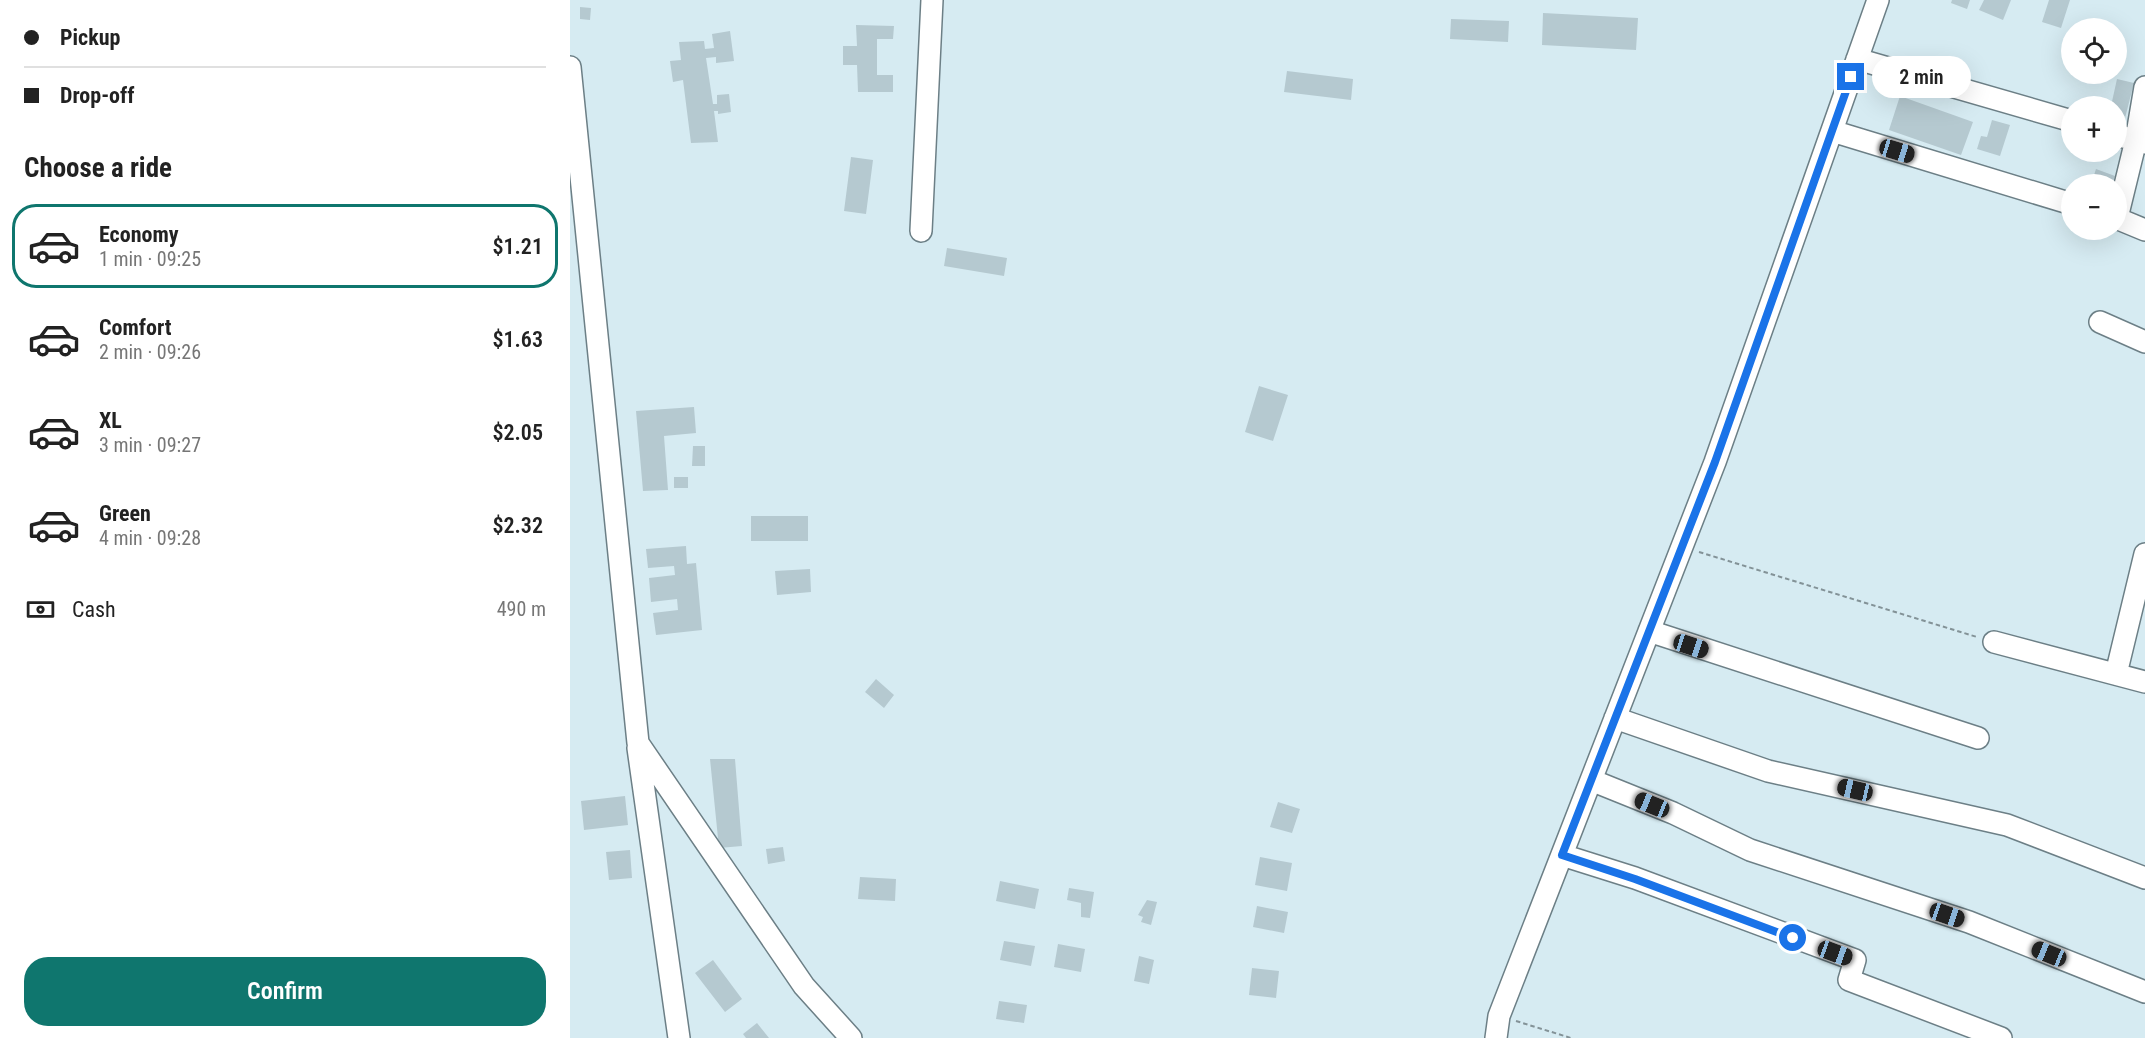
<!DOCTYPE html>
<html lang="en">
<head>
<meta charset="utf-8">
<style>
  :root { --surface:#fff; --page:#f2f2f2; --text:#222; --muted:#767676; --line:#e0e0e0; --accent:#0f766e }
  body { margin:0; font-family:"Roboto Condensed",sans-serif; background:var(--page); color:var(--text); height:100vh; display:flex; flex-direction:column; font-size:22px; white-space:nowrap }
  * { box-sizing:border-box; margin:0 }
  p { font-size:20px; color:var(--muted) }
  .icon { flex:none; width:33px; height:33px; fill:none; stroke:currentColor; stroke-width:2; stroke-linecap:round; stroke-linejoin:round }
  .map { position:relative; flex:1; overflow:hidden }
  .side { display:flex; flex-direction:column; background:var(--surface); width:570px }
  .side>* { flex:none }
  .guide { display:grid; align-content:center; height:132px; padding:0 24px; background:var(--surface) }
  .controls { position:absolute; left:1491px; top:18px; display:grid; gap:12px }
  .controls a { display:grid; place-items:center; width:66px; height:66px; border-radius:50%; background:var(--surface); box-shadow:0 6px 24px #0002; font-size:30px }
  .end { position:absolute; width:27px; height:27px; margin:-14px; border:8px solid #1a73e8; background:#fff; box-shadow:0 0 0 3px #fff }
  .from { border-radius:50% }
  .bubble { position:absolute; height:42px; border-radius:21px; background:var(--surface); box-shadow:0 6px 24px #0002; font-size:20px; font-weight:600; line-height:42px; text-align:center }
  .car { position:absolute; width:18px; height:36px; margin:-18px -9px; border-radius:8px; box-shadow:0 0 4px 2px #0007; background:linear-gradient(#222 24%,#8ab4d8 0 40%,#222 0 76%,#8ab4d8 0 86%,#222 0) }
  .guide b { display:flex; align-items:center; gap:21px; height:57px; font-size:22px }
  .guide b+b { border-top:2px solid var(--line) }
  .guide i { width:15px; height:15px; background:var(--text) }
  ul { padding:0; list-style:none }
  li { display:flex; align-items:center; gap:18px; height:84px; margin:0 12px 9px; padding:0 12px; border:3px solid transparent; border-radius:24px }
  li div { flex:1 }
  li b { display:block; font-size:22px }
  li em { font-style:normal; font-weight:600 }
  li.current { border-color:var(--accent) }
  li>.icon { width:54px; height:54px; stroke-width:1.5 }
  h2 { padding:0 24px; font-size:27px; line-height:72px }
  .pay { display:flex; align-items:center; gap:15px; height:66px; padding:0 24px; font-size:22px }
  .pay p { margin-inline-start:auto }
  .button { display:flex; gap:12px; margin-top:auto; padding:12px 24px }
  .button a { flex:1; height:69px; border-radius:24px; background:var(--accent); color:#fff; font-size:24px; font-weight:600; line-height:69px; text-align:center }
  main { display:flex; flex:1; min-height:0 }
  .map>svg:first-child { display:block }
  .building { fill:#b5c9d0 }
  .lines { fill:none; stroke-linecap:round; stroke-linejoin:round }
  .minor-casing { stroke:#6c7f86; stroke-width:24 }
  .path { stroke:#839297; stroke-width:2; stroke-dasharray:4.5 3; stroke-linecap:butt }
  .minor { stroke:#fff; stroke-width:21 }
  .route { stroke:#1a73e8; stroke-width:8 }
</style>
</head>
<body>
<main>
<section class="side">
<div class="guide">
<b><i class="from"></i>Pickup</b>
<b><i></i>Drop-off</b>
</div>
<h2>Choose a ride</h2>
<ul>
<li class="current"><svg class="icon" aria-label="car" viewBox="0 0 24 24"><path d="M5 17H2v-5l4-1 3-4h7l3 4 3 1v5h-3M9 17h6M6 11h13"/><circle cx="7" cy="17" r="2"/><circle cx="17" cy="17" r="2"/></svg><div><b>Economy</b><p>1 min · 09:25</p></div><em>$1.21</em></li>
<li><svg class="icon" aria-label="car" viewBox="0 0 24 24"><path d="M5 17H2v-5l4-1 3-4h7l3 4 3 1v5h-3M9 17h6M6 11h13"/><circle cx="7" cy="17" r="2"/><circle cx="17" cy="17" r="2"/></svg><div><b>Comfort</b><p>2 min · 09:26</p></div><em>$1.63</em></li>
<li><svg class="icon" aria-label="car" viewBox="0 0 24 24"><path d="M5 17H2v-5l4-1 3-4h7l3 4 3 1v5h-3M9 17h6M6 11h13"/><circle cx="7" cy="17" r="2"/><circle cx="17" cy="17" r="2"/></svg><div><b>XL</b><p>3 min · 09:27</p></div><em>$2.05</em></li>
<li><svg class="icon" aria-label="car" viewBox="0 0 24 24"><path d="M5 17H2v-5l4-1 3-4h7l3 4 3 1v5h-3M9 17h6M6 11h13"/><circle cx="7" cy="17" r="2"/><circle cx="17" cy="17" r="2"/></svg><div><b>Green</b><p>4 min · 09:28</p></div><em>$2.32</em></li>
</ul>
<div class="pay"><svg class="icon" aria-label="cash" viewBox="0 0 24 24"><path d="M3 7h18v10H3z"/><circle cx="12" cy="12" r="2"/></svg>Cash<p>490 m</p></div>
<div class="button"><a>Confirm</a></div>
</section>
<div class="map">
<svg width="1575" height="1038" viewBox="0 0 1575 1038">
  <rect width="100%" height="100%" fill="#d6ebf2"/>
  <path class="building" d="M1382,0H1400L1397,9L1381,3Z
    M1414,0H1441L1433,20L1409,10Z
    M1479,0H1500L1491,28L1472,22Z
    M10,7L21,8L20,20L10,19Z
    M973,13L1068,18L1066,50L972,45Z
    M881,19L939,21L938,42L880,39Z
    M286,25L324,26L323,39H307V75H323V92H288L287,65H273V46H287Z
    M160,31L164,61L146,63V57L136,58L143,104H147V95L159,94L161,112L148,114V111H144L148,142L121,143L113,80L103,82L100,61L111,60L109,42L134,41L135,49L144,48L142,34Z
    M717,71L783,79L781,100L714,92Z
    M1547,79L1564,83L1554,122L1546,120V106H1541Z
    M1330,96L1403,122L1391,155L1319,130Z
    M1422,120L1440,125L1430,156L1407,149L1411,136L1417,137Z
    M281,157L303,160L296,214L274,211Z
    M1526,169L1545,176L1542,184H1521Z
    M377,248L437,258L434,276L374,266Z
    M689,386L718,395L703,441L675,432Z
    M124,407L126,433L94,436L98,490L73,491L66,411Z
    M123,446H135V466H122Z
    M104,477H118V488H104Z
    M181,516H238V541H181Z
    M116,546L117,564L126,563L132,630L86,635L83,613L108,610L107,599L81,602L79,578L105,575L104,566L78,568L76,549Z
    M240,569L241,592L207,595L205,571Z
    M306,679L324,695L314,708L295,692Z
    M140,759H165L172,846L149,848Z
    M55,796L58,825L14,830L11,801Z
    M708,802L730,809L722,833L700,827Z
    M213,847L215,861L198,864L196,849Z
    M60,850L62,878L39,880L36,852Z
    M690,857L722,863L717,891L685,885Z
    M290,877L326,879L325,901L288,899Z
    M430,881L469,889L465,909L426,901Z
    M499,888L524,892L520,918L511,917V903L497,900Z
    M577,900L587,902L581,925L571,922L573,917L568,915Z
    M687,906L718,912L714,933L683,927Z
    M434,941L465,946L461,966L430,960Z
    M488,944L515,949L511,972L484,967Z
    M569,956L584,960L579,984L564,981Z
    M143,960L172,999L155,1012L125,973Z
    M682,968L709,971L706,998L679,995Z
    M429,1001L457,1005L454,1023L426,1019Z
    M187,1023L199,1038H176L173,1034Z"/>
  <g class="lines">
    <defs>
      <path id="minor" d="M1287,59L1502,121
        M0,67L68,743L234,986L281,1038
        M1262,131L1502,204
        M1546,135L1575,143
        M1546,218L1575,230
        M1547,218L1566,140L1575,87
        M351,231L362,0
        M1530,322L1575,342
        M1079,631L1408,738
        M1424,642L1575,682
        M1546,674L1575,554
        M1045,718L1198,771L1437,825L1575,878
        M68,748L109,1038
        M1021,780L1103,813L1180,850L1399,922L1575,992
        M992,855L1065,878L1285,960L1279,980L1431,1038
        M926,1038L929,1016L1145,462L1308,0"/>
    </defs>
    <use href="#minor" class="minor-casing"/>
    <path class="path" d="M1129,552L1407,637
      M946,1021L1001,1038"/>
    <use href="#minor" class="minor"/>
  </g>
  <g class="lines">
    <path class="route" d="M1223,938L1065,879L992,855L1145,462L1281,77"/>
  </g>
</svg>
<div class="controls">
<a><svg class="icon" aria-label="locate" viewBox="0 0 24 24"><circle cx="12" cy="12" r="6"/><path d="M12 2v4M12 18v4M2 12h4M18 12h4"/></svg></a>
<a>+</a>
<a>−</a>
</div>
<i class="end from" style="left:1223px;top:938px"></i>
<i class="end" style="left:1281px;top:77px"></i>
<div class="bubble" style="left:1302px;top:56px;width:99px">2 min</div>
<i class="car" style="left:1327px;top:151px;rotate:107deg"></i>
<i class="car" style="left:1121px;top:646px;rotate:108deg"></i>
<i class="car" style="left:1285px;top:790px;rotate:283deg"></i>
<i class="car" style="left:1082px;top:805px;rotate:292deg"></i>
<i class="car" style="left:1377px;top:915px;rotate:109deg"></i>
<i class="car" style="left:1265px;top:953px;rotate:110deg"></i>
<i class="car" style="left:1479px;top:954px;rotate:292deg"></i>
</div>
</main>
</body>
</html>
